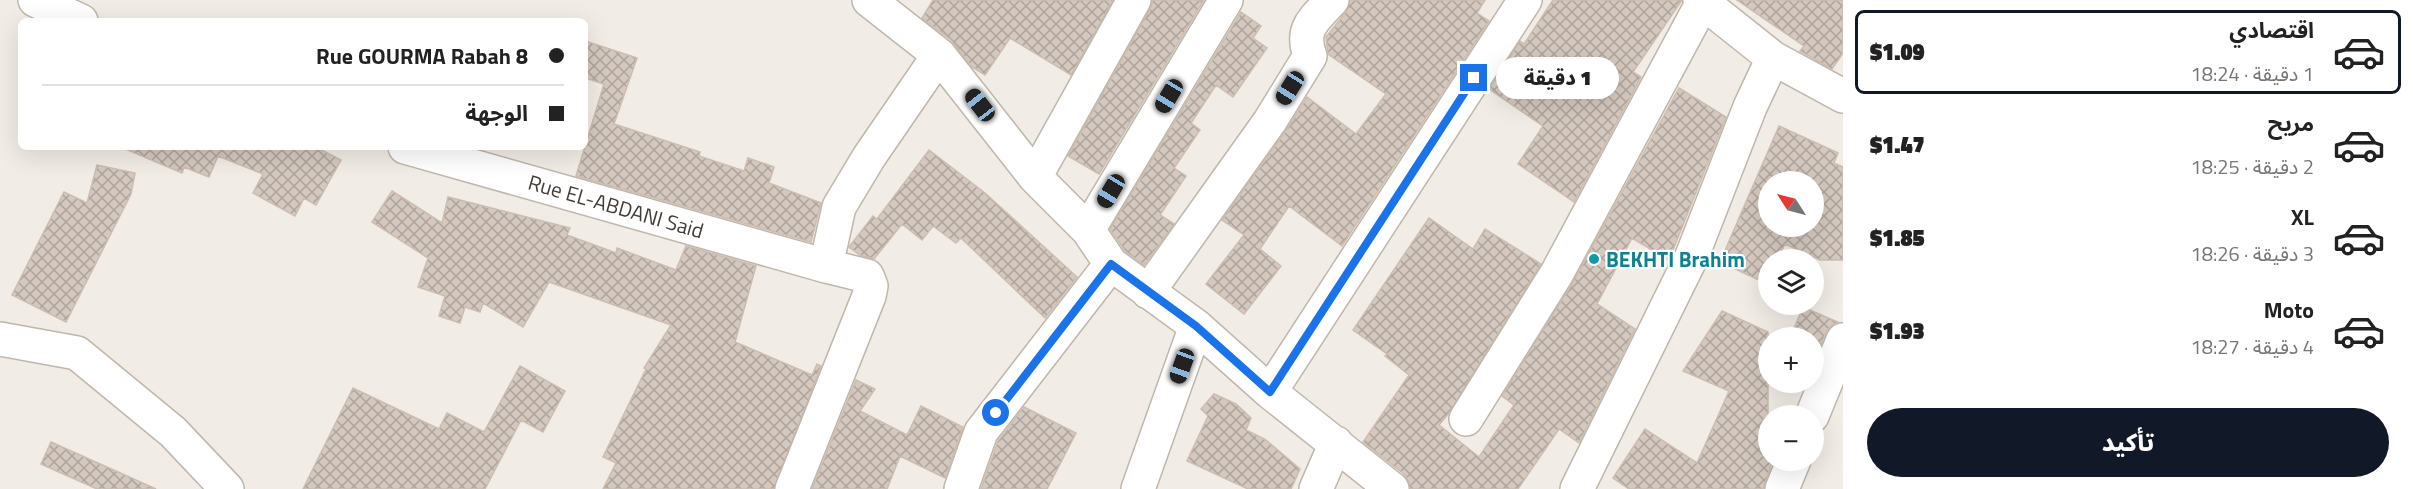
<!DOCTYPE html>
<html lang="ar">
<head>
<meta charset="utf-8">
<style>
  :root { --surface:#fff; --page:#f6f6f6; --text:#222; --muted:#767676; --line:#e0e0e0; --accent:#111827 }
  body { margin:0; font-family:"Titillium Web","Noto Sans Arabic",sans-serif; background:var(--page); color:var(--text); direction:rtl; height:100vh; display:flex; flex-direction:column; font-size:22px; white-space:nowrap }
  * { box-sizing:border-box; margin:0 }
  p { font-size:20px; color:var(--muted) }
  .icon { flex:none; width:33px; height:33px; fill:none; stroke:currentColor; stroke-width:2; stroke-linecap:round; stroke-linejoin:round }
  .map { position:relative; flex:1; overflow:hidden; direction:ltr }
  .panel { display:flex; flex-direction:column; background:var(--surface); width:570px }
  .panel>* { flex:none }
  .hud { position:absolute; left:18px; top:18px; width:570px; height:132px; border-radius:9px; box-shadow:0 6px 24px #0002; direction:rtl; display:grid; align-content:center; height:132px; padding:0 24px; background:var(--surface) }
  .needle { width:39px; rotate:306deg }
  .buttons { position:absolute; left:1758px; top:171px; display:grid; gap:12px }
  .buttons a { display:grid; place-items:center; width:66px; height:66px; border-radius:50%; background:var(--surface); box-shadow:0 6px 24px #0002; font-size:30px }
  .end { position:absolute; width:27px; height:27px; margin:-14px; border:8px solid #1a73e8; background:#fff; box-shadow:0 0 0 3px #fff }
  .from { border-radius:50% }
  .bubble { position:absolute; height:42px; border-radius:21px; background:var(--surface); box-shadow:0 6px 24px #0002; font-size:20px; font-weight:800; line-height:42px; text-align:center; direction:rtl }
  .car { position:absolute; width:18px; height:36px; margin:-18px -9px; border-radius:8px; box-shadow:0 0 4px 2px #0007; background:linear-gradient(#222 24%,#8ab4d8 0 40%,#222 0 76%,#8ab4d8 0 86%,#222 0) }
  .hud b { display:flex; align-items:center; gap:21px; height:57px; font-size:22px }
  .hud b+b { border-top:2px solid var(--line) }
  .hud i { width:15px; height:15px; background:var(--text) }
  ul { padding:10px 0 0; list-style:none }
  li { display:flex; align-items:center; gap:18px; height:84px; margin:0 12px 9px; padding:0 12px; border:3px solid transparent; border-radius:9px }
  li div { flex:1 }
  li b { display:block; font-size:22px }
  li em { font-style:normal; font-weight:800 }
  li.on { border-color:var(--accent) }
  li>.icon { width:54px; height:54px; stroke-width:1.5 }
  .button { display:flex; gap:12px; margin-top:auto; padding:12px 24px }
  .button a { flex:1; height:69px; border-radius:36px; background:var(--accent); color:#fff; font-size:24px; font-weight:800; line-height:69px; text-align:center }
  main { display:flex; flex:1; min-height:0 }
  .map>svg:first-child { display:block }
  .building { fill:url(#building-cross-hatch); stroke:#ccbdb0; stroke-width:1.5; fill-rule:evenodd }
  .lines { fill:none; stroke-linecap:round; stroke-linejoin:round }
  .minor-casing { stroke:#bfb6ac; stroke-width:36 }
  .minor { stroke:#fff; stroke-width:33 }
  .route { stroke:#1a73e8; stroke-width:8 }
  .culture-dot { fill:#0f9aa8; stroke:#fff; stroke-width:2 }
  .labels { text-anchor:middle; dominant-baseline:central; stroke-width:4.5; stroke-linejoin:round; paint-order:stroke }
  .street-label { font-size:21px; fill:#443c36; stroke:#fff }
  .culture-label { font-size:21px; font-weight:bold; fill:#0d838f; stroke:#fff; text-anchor:start }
</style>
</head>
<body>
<main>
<section class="panel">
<ul>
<li class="on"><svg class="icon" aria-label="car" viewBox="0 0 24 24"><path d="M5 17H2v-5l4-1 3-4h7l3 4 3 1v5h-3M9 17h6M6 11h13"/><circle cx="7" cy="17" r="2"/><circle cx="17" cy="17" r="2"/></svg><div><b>اقتصادي</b><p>1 دقيقة · 18:24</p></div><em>$1.09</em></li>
<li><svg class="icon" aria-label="car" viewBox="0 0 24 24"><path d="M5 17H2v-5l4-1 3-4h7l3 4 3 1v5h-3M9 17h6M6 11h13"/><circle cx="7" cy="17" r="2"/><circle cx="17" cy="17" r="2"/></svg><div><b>مريح</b><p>2 دقيقة · 18:25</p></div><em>$1.47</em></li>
<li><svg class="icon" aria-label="car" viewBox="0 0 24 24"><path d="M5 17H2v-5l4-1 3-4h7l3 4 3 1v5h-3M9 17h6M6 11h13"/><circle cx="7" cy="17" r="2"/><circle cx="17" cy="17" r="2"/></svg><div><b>XL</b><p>3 دقيقة · 18:26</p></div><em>$1.85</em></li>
<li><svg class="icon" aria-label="car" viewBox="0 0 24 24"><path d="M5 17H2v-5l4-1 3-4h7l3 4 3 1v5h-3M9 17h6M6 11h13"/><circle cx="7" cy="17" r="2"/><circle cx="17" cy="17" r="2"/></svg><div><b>Moto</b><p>4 دقيقة · 18:27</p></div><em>$1.93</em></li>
</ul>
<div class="button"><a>تأكيد</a></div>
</section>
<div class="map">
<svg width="1843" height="489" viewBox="0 0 1843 489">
  <defs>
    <pattern id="building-cross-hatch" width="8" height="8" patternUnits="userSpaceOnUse" patternTransform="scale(1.5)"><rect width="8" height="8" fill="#d5c9bf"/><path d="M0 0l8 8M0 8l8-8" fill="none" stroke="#aea49c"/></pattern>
  </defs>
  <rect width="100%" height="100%" fill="#f2ece6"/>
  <path class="building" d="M933,0H1113L1071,75L1010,38L985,75L972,67L951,40L922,18Z
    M1153,0H1204L1099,174L1068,156L1150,9Z
    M1350,0H1485L1477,13L1489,21L1342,246L1289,206L1260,249L1281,266L1244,314L1206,284L1244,235L1222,220L1285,132L1307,97L1356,134L1386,94L1328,54L1326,37L1346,12Z
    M1553,0H1682L1633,72L1641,77L1574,202L1518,164L1543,126L1489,89L1520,41L1524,44Z
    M1737,0H1843V53L1832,69L1800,51L1804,46Z
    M1241,12L1261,26L1253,38L1267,48L1233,97L1216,85L1191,123L1200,130L1174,168L1186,176L1160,215L1174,224L1144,265L1125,251L1110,229Z
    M585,41L637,58L614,124L700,152L699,156L744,171L748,158L774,167L769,183L821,203L811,242L576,176L604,84L585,78Z
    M1679,88L1726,117L1669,260L1632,238L1597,304L1635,329L1579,443L1559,429L1518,489H1410L1409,482L1404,474L1363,442L1409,375L1385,356L1387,354L1353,330L1429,218L1473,249L1485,229L1541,264L1449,413L1439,425L1479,457L1514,405L1502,396L1573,282Z
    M1779,126L1838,153L1834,163L1843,167V260H1820L1785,244L1777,260H1768V284L1720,262ZM1768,182H1814V226H1768Z
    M121,147H316L341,160L316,205L304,198L295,216L253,193L263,174L218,156L209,177L184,167L182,173Z
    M929,150L985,193L1077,277L1045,318L961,238L956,243L933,226L922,240L902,224L874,259L860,255L849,247L873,216L877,219Z
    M97,165L135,173L131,194L66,322L12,295L64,192L87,203Z
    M392,191L442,223L448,197L570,228L567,235L616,253L617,248L676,270L686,246L756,266L735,342L812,375L817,364L821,366L774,489H603L616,463L603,457L646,369L644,368L671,325L549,282L523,327L483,303L480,312L465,307L460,323L439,316L445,296L418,287L428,258L372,222Z
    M1803,307L1838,322L1831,326L1826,332L1814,363V338H1790Z
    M1722,311L1768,332V460H1773L1763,489H1629L1613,478L1645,429L1697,463L1729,391L1683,371Z
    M520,366L565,391L543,432L521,420L485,489H303L353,388L439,429L447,413L484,432Z
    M856,380L875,389L860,411L907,435L921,406L963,427L945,478L900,456L887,489H812Z
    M1214,394L1236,404L1251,418L1246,430L1266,440L1300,469L1291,489H1248L1187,461L1208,416L1201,409Z
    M1024,407L1076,433L1047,489H981L998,441Z
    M51,442L156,489H97L41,464Z"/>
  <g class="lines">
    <defs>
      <path id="minor" d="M35,0L81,21
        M869,0L939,55L1035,177L1088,230L1111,264L1196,326L1270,392L1392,489
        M1700,0L1773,58L1843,96
        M405,147L826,266
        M1035,177L1134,0
        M1088,230L1226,0
        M1148,292L1270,121L1310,56C1300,28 1314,20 1332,0
        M0,339L77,353L173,432L227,489
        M1270,392L1525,0
        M1812,416L1843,340
        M1466,419L1557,273L1703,2
        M792,489L869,296L871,286L867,276L826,266L839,207L869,157L939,55
        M961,489L981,432L1111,264
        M1138,489L1196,326
        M1316,489L1336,443
        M1577,489L1692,256L1750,107L1773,58
        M1782,489L1794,460"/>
    </defs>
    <use href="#minor" class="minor-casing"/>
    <use href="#minor" class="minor"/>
  </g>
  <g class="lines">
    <path class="route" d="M996,413L1111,264L1196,326L1270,392L1474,78"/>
  </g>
  <circle class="culture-dot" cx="1594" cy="259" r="6"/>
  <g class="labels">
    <g class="street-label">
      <text transform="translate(616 206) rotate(16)">Rue EL-ABDANI Said</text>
    </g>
    <g class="culture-label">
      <text x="1606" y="259">BEKHTI Brahim</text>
    </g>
  </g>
</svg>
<div class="buttons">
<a><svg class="needle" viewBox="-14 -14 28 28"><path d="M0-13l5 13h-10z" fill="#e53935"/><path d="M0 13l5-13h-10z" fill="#767676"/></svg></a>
<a><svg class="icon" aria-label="layers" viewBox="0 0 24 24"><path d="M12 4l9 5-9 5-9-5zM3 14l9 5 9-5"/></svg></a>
<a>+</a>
<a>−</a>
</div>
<i class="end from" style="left:996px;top:413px"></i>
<i class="end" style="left:1474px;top:78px"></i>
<div class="bubble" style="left:1496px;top:57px;width:123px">1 دقيقة</div>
<i class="car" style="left:1290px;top:88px;rotate:212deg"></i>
<i class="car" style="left:1169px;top:96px;rotate:211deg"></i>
<i class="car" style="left:980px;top:105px;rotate:322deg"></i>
<i class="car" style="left:1111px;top:191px;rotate:211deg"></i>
<i class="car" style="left:1182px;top:366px;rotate:200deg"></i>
<div class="hud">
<b><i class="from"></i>8 Rue GOURMA Rabah</b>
<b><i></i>الوجهة</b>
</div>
</div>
</main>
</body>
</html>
